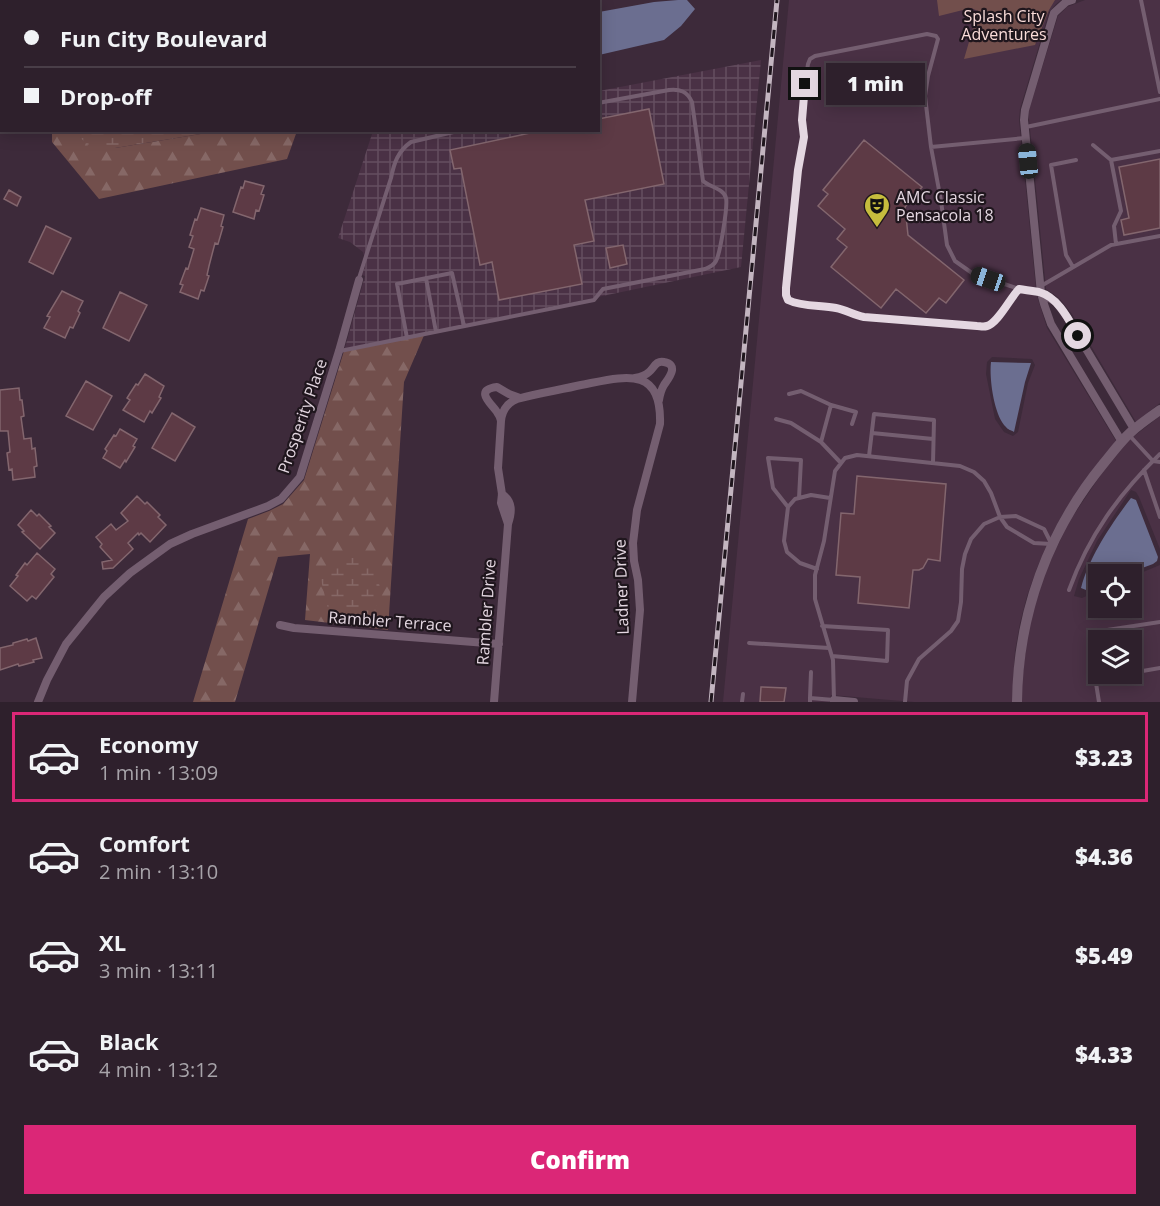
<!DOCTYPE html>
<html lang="en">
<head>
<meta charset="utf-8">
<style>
  :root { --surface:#2e202c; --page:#3a2d38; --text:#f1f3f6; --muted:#a7a3a9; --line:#493e48; --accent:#db2777 }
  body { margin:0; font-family:"Open Sans",sans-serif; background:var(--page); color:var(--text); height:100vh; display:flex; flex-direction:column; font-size:22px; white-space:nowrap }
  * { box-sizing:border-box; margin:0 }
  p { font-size:20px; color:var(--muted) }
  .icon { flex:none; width:33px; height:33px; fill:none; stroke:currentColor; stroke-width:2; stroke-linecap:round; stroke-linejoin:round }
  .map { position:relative; height:702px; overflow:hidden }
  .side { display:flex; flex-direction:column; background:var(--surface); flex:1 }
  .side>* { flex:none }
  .guide { position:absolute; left:0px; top:0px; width:600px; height:132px; box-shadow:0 3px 15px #0003,0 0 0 2px var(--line); display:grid; align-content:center; height:132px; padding:0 24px; background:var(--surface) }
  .controls { position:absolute; left:1088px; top:564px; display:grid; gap:12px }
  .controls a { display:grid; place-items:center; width:54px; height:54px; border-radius:0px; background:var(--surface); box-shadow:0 3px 15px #0003,0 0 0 2px var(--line); font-size:30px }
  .end { position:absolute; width:27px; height:27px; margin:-14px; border:8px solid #e4d7e1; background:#111; box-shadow:0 0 0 3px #111 }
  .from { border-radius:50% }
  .bubble { position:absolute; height:42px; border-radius:0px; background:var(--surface); box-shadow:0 3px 15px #0003,0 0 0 2px var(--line); font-size:20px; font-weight:800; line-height:42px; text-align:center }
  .car { position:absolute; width:18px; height:36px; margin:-18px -9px; border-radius:8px; box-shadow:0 0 4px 2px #0007; background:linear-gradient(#222 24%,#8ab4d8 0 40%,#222 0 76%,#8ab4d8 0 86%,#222 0) }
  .guide b { display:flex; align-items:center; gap:21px; height:57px; font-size:22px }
  .guide b+b { border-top:2px solid var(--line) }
  .guide i { width:15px; height:15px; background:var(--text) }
  ul { padding:10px 0 0; list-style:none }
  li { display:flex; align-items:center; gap:18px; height:90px; margin:0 12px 9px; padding:0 12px; border:3px solid transparent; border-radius:0px }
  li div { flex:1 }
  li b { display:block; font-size:22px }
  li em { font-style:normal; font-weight:800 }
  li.selected { border-color:var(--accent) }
  li>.icon { width:54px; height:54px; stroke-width:1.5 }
  .button { display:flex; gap:12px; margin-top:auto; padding:12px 24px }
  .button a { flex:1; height:69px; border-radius:0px; background:var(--accent); color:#fff; font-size:24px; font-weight:800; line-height:69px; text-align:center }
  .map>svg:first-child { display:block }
  .built { fill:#4a3145; fill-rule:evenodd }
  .industrial { fill:url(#industrial-grid) }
  .green { fill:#724f4c }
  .forest { fill:url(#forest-firs) }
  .wetland { fill:url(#wetland-marsh) }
  .water { fill:#6b6e90 }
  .building { fill:#5d3a45; stroke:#83666e; stroke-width:1.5 }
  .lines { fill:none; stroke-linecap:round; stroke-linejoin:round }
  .service { stroke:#745e70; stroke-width:4 }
  .minor { stroke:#745e70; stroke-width:8 }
  .secondary { stroke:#745e70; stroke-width:10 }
  .rail-casing { stroke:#c3b5c0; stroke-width:5 }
  .rail { stroke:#1f161d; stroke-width:3; stroke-dasharray:9; stroke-linecap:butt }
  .route { stroke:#e4d7e1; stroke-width:8 }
  .labels { text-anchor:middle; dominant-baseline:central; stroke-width:4.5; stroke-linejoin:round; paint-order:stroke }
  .park-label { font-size:16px; fill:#fadcd9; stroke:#1f161d }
  .poi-label { font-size:16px; fill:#e4d7e1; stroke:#1f161d; text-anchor:start }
  .street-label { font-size:16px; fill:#e4d7e1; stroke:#1f161d }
</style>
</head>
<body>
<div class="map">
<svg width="1160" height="702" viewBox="0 0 1160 702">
  <defs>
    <pattern id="industrial-grid" width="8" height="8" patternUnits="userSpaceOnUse" patternTransform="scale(1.5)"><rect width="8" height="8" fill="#4a3145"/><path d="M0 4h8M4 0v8" fill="none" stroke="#644e60"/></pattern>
    <pattern id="forest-firs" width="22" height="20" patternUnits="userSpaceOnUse" patternTransform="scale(1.5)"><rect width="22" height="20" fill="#724f4c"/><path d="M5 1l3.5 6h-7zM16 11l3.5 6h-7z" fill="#866866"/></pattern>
    <pattern id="wetland-marsh" width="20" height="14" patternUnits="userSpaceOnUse" patternTransform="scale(1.5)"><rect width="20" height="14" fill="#724f4c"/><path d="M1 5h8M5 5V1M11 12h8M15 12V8" fill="none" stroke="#866866"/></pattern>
  </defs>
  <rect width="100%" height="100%" fill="#3d2a3a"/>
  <path class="built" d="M789,0H1061L1056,4L1049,12L1020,109L1019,120L1036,289L1035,295L1037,296L1047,328L1116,441L1093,469L1076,493L1061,517L1048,542L1037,568L1027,596L1020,623L1015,651L1012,702H914L831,695L829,702H723ZM992,357L1032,359L1035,365L1028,383L1018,432L1013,436L1004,432L995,419L986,374L987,362Z
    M1085,0H1160V403L1136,422L1072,314L1059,298L1046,289L1029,119V110L1058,16L1067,7Z
    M1160,416V549L1139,497L1136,492L1131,490L1097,541L1079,579L1074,596L1082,598L1098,591V608H1131V577L1160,565V702H1021L1022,680L1029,625L1045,572L1069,522L1100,476L1125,445L1133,437ZM1098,640H1131V674H1098Z"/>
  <path class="industrial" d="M761,60L741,267L387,341L344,351L365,276L362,275L366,262L363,252L350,242L338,238L372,134L391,130H598L599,91Z"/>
  <path class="green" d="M937,0H1055L1049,10L1035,45L964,59L978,11L971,8L939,16Z"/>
  <path class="forest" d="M53,0H316V1L52,2Z
    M52,130L81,131L80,137L115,148L219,131L273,132L274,131H297L287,159L99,199L52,142Z
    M425,333L404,382L388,630L305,620L310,554L278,557L235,702H193L248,519L269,511L283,504L304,480L344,351Z"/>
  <path class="wetland" d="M81,130H219V131L115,148H90L79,136Z
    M350,553L361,555L375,569L381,591L374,612L359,617L340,614L328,609L321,580L331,562Z"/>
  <path class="water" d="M678,0H687L695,9L681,26L664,40L599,55V12L654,2Z
    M991,362L1031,363L1025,382L1014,432C1011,430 1008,430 1006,427C994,416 989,378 991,362Z
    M1131,498L1136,500L1158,557L1157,561L1153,564L1126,574H1098V585L1086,590L1081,588C1089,557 1112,523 1131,498Z"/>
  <path class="building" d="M649,109L664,184L585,200L594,241L574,245L582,284L499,300L492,262L480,265L461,168L454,169L450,150L544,130H598V119Z
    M864,140L922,187L905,207L908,235L964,280L946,303L939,298L926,313L896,289L881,308L831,267L847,247L837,239L845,229L818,206L828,194L823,190Z
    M1160,159V228L1124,235L1121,220L1129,218L1119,167Z
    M245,181L264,186L261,194L264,195L259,211L256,210L254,219L233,212L241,187L243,188Z
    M9,190L21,197L17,206L4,199Z
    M201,208L224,215L221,226L223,227L218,244L215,243L209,266L207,275L209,276L204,291L201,290L198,299L180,292L183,285L180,284L186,268L188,269L194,249L189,247L193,236L190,235L195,219L197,220Z
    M46,226L71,238L53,274L29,262Z
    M623,245L627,264L610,268L606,248Z
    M62,291L83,301L78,311L80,313L73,328L70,327L65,338L44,328L50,317L47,316Z
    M120,292L147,305L129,341L103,328Z
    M145,374L164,386L159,397L161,398L152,413L150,411L144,422L123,410L130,400L127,398L136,384L138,385Z
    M86,381L112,396L93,430L66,416Z
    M19,388L20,400H22L24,416L21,417L24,439L31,438L32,449L35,448L37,466L34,467L35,477L13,480L12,469L9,470L7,453L10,452L8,431H0V390Z
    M172,413L195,427L175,461L152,448Z
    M120,429L137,439L133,446L135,447L126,462L125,460L120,468L103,458L107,451L105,449L114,435L116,436Z
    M857,476L946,484L940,561L928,559L923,568L919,570H913L909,608L858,603L860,577L836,575L841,513L854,514Z
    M137,496L145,504L147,502L160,515L158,517L166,525L150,542L141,533L139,535L138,533L128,543L133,549L113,568L103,569L102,562L112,560L100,547L102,544L96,537L111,524L116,530L128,521L121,513Z
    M31,510L37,516L39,514L51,526L49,527L55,533L40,549L22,532L24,531L18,525Z
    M37,553L55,569L51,574L54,577L36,599L32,596L27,601L10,586L18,576L16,575L25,563L27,565Z
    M36,638L42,658L33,660L34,662L19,666L18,664L0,670V648L13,645V643L27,639L28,641Z
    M761,687L786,688L784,702H760Z"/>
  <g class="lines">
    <path class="service" d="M1141,0L1160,92
      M1026,127L1160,99
      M1025,138L931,147L925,96L928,76L938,39L936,36L927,34L815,56L810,59L808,64L805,84L803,120L804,137L798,170L786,295L791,301L837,308L855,315L864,317L977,326C980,326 984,327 987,326C998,323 1010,298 1019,289L1040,293
      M1093,145L1111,160L1160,151
      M931,147L941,201L947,245L955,261L972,273L1019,289
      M1111,160L1121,211L1114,226L1116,244
      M1073,267L1066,255L1051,165L1076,160
      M359,278L391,178C394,163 398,151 411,142L462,130
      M426,278L436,332
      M1041,286L1111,245L1160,236
      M407,338L397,284L452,273L464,326
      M340,351L594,300L603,289L705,269C710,267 714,265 716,261C720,254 728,206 726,198C724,189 710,187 703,181L692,102C687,91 680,89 669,90L598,103
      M789,394L801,391L831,405L821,442
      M831,405L856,412L852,424
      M776,419L791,423L821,442L841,463
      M872,433L933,439
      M1129,435L1153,461L1160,462
      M869,456L874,414L934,420L933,463
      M1144,470L1160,517
      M788,507L773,488L768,458L801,460L799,498
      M817,569L800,563L787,552L784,541L788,507L795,499L811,495L830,498
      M1069,590C1089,535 1119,494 1160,454
      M822,626L888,630L887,661L832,656
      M749,643L829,648
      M1131,673L1160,668
      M1121,675L1127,674
      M810,698L811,672
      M742,702L743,694
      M810,702V698L834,700L833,660L815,599V575L824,541L835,471L845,458L857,455L960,466L974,472L984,481L991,493L1000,517L1007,527L1034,543L1051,544
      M905,702L907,681L919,659L951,631L958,621L961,602L962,569L965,554L971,539L984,524L1000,517L1016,516L1044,529L1051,543
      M1099,702L1089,639L1094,632L1160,622"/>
    <path class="minor" d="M1072,0L1066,2L1054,13L1025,110L1024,120L1041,293L1044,304L1051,324L1122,442
      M1041,293L1056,302L1067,317L1134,429
      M635,378C640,377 645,376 649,372C654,368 656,360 664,362C680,365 668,379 664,385C661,390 660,394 659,400
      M501,421C502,411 507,403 517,399C538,393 560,390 581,385C623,377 662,364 660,424L637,510L633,543L634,561L638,580L640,610L632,702
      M508,524L501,503L502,494L498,468L501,421C500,417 500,416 497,412C492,404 473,390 497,387L509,394L520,398
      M280,625L294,628L499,644
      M38,702L47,680L66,644L104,597L130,573L170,544L192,534L268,506L281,499L300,477L339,351L359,280
      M494,702L508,524C512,512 513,502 502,494
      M834,702V700L854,702"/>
    <path class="secondary" d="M1017,702C1018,614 1048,531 1104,463C1113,452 1121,441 1131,432C1140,424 1150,417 1160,410"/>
    <defs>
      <path id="rail" d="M711,702L777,0"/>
    </defs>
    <use href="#rail" class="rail-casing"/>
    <use href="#rail" class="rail"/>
  </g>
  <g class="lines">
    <path class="route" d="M805,84L802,120L804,137L798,170L786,288V295L788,300C802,307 821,305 836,308C846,310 854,315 864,317L977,326C980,326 983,327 987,326C998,323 1010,298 1019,289C1025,290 1032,291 1039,292C1058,297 1069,320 1078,336"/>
  </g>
  <defs>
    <symbol id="theatre-pin" viewBox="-11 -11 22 30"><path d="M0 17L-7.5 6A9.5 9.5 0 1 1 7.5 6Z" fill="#c6bc3d" stroke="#1f161d"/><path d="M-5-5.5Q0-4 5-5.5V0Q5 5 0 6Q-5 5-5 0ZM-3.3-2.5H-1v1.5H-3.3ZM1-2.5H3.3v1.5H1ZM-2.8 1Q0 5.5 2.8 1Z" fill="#111"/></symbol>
  </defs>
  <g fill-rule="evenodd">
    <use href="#theatre-pin" x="862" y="191" width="30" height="40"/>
  </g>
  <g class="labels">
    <g class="park-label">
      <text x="1004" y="16">Splash City<tspan x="1004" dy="18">Adventures</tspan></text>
    </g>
    <g class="poi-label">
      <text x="896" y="197">AMC Classic<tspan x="896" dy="18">Pensacola 18</tspan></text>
    </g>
    <g class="street-label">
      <text transform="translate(302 416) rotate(-71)">Prosperity Place</text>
      <text transform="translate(621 587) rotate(-92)">Ladner Drive</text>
      <text transform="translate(486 612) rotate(-86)">Rambler Drive</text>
      <text transform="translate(390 621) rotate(4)">Rambler Terrace</text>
    </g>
  </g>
</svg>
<div class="controls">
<a><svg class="icon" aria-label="locate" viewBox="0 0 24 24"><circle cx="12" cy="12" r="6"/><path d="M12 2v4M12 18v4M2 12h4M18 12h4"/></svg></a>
<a><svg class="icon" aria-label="layers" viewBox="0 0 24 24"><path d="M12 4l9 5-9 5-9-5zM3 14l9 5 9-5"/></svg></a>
</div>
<i class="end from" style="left:1078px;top:336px"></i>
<i class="end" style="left:805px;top:84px"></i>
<div class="bubble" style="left:826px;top:63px;width:99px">1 min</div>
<i class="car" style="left:1028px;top:161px;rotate:354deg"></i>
<i class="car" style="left:988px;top:279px;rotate:289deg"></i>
<div class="guide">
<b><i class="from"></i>Fun City Boulevard</b>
<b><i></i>Drop-off</b>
</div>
</div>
<section class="side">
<ul>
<li class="selected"><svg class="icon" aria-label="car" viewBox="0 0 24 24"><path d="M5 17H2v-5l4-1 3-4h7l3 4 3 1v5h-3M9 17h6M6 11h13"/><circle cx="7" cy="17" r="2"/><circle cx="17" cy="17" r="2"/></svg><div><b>Economy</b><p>1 min · 13:09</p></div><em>$3.23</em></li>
<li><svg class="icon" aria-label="car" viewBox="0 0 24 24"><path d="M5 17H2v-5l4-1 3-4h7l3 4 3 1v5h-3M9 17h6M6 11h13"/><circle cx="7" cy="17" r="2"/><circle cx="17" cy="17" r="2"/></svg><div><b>Comfort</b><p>2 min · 13:10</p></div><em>$4.36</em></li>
<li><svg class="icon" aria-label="car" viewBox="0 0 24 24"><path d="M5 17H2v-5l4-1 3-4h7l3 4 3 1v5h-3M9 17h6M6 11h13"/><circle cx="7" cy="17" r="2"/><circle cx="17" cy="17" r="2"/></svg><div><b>XL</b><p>3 min · 13:11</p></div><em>$5.49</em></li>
<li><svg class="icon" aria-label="car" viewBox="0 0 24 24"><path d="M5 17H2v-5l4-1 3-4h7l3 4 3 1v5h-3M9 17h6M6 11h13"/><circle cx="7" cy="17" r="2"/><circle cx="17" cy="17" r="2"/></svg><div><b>Black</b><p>4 min · 13:12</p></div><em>$4.33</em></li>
</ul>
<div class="button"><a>Confirm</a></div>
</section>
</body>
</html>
